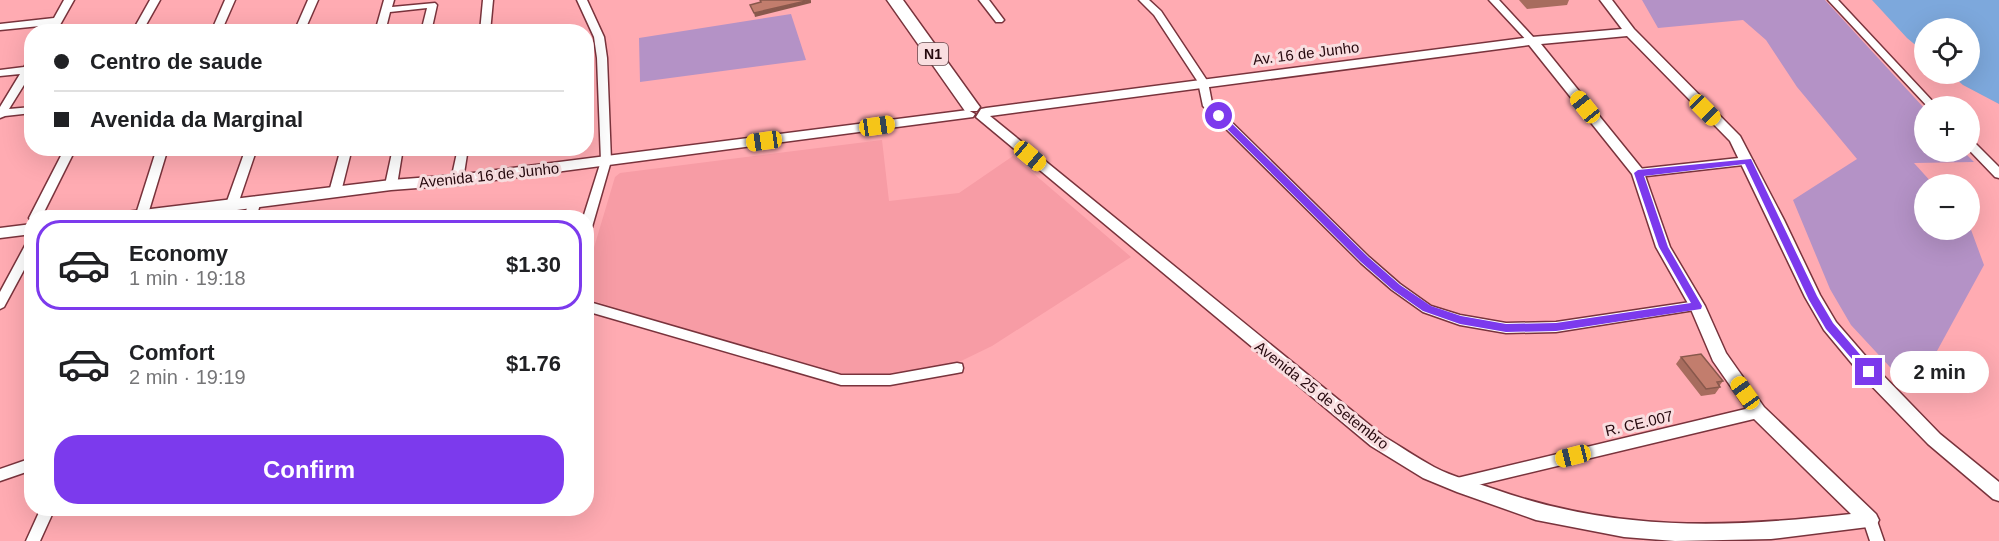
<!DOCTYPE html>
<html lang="en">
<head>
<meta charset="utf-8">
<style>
  :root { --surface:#fff; --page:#f2f2f2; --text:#202124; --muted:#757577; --line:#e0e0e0; --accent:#7c3aed }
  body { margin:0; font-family:Helvetica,sans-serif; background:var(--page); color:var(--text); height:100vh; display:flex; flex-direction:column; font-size:22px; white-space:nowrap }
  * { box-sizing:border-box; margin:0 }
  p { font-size:20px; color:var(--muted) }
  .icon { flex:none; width:33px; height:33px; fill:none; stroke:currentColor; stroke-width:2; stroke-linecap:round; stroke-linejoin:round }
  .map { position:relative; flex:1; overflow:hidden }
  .details { position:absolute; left:24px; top:210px; width:570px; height:306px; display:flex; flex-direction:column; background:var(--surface); border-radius:24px; box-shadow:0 6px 24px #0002 }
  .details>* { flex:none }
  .guide { position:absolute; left:24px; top:24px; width:570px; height:132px; border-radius:24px; box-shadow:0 6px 24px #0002; display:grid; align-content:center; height:132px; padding:0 30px; background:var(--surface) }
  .controls { position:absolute; left:1914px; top:18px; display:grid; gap:12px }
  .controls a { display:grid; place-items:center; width:66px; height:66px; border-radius:50%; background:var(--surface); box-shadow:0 6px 24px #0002; font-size:30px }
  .end { position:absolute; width:27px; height:27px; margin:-14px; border:8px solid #7c3aed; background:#fff; box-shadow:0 0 0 3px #fff }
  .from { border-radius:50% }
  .bubble { position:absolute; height:42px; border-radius:21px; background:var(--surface); box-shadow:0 6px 24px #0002; font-size:20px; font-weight:700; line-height:42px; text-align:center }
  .car { position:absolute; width:18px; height:36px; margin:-18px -9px; border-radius:8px; box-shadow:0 0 4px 2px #0007; background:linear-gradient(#f5c518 24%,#345 0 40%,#f5c518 0 76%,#345 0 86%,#f5c518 0) }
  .guide b { display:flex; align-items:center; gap:21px; height:57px; font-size:22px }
  .guide b+b { border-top:2px solid var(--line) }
  .guide i { width:15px; height:15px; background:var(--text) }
  ul { padding:10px 0 0; list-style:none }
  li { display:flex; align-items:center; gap:18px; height:90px; margin:0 12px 9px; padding:0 18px; border:3px solid transparent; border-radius:24px }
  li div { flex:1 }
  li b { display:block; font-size:22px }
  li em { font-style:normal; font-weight:700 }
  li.active { border-color:var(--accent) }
  li>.icon { width:54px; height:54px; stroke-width:1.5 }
  .primary-button { display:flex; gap:12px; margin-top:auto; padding:12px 30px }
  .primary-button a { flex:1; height:69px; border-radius:24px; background:var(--accent); color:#fff; font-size:24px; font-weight:700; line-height:69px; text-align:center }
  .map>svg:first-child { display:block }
  .built { fill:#f79ca5 }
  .green { fill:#b492c6 }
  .water { fill:#7da8dc }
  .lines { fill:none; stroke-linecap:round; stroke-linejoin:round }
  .minor-casing { stroke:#79333c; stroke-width:3 }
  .tertiary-casing { stroke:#79333c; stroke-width:3 }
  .trunk-casing { stroke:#79333c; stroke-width:3 }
  .minor { fill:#fff; fill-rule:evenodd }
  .tertiary { fill:#fff; fill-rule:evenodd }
  .trunk { fill:#fff; fill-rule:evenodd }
  .wall { fill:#a76c5e }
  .shaded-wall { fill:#88584c }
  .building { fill:#c27d6d; stroke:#88584c; stroke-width:1.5 }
  .route { fill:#7c3aed }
  .labels { text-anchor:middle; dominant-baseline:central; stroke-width:6; stroke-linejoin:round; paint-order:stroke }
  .shield { fill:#f9dee0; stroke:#65494d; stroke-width:1.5 }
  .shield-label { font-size:14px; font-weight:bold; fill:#26090e }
  .street-label { font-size:15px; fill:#26090e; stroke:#f9dee0 }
</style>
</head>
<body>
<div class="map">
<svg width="1999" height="541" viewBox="0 0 1999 541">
  <rect width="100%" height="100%" fill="#ffabb2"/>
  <path class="built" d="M882,140L889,201L959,193L1013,156L1131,257L992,346L959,362L888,375L839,373L808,366L587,299V271L615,177L620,173Z"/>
  <path class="green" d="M1642,0H1825L1924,108V152H1964L1974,162L1914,163L1933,184H1924V230H1970V227L1984,265L1914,393L1851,325L1830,289L1793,200L1857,159L1797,87L1766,40L1743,20L1658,28Z
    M791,14L806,60L640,82L639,38Z"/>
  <path class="water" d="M1872,0H1999V104L1963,85L1950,74H1970V28H1924V52L1907,38Z"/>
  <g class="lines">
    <defs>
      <path id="minor" d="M64,0H74L56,32H46L50,25L0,30V24L54,18Z
        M150,0H160L142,32H132Z
        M225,0H235L221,32H211Z
        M308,0H318L304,32H294Z
        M384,0H394L392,7L435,3L437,5L431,32H421L427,8L390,12L385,32H375Z
        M483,0H493L490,32H480Z
        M577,0H587L604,37L607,58L611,161L592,227L586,231V218H583L601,161L597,58L594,37Z
        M979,0H989L1004,20L1002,22H996Z
        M1139,0H1149L1161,11L1208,82L1212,103L1369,257L1400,284L1431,306L1460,315L1506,323L1556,322L1697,301L1701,303L1703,306L1701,309L1556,332L1506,333L1460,325L1423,312L1392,290L1361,263L1203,106L1198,82L1154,15Z
        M1489,0H1499L1535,39V43H1529Z
        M1828,0H1838L1937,106H1927Z
        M32,60V72L9,109L32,107V113L5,116L0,118V107L20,74L0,76V70L24,67L28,61Z
        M1970,141L1974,142L1999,167V178L1995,177L1970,151Z
        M65,148H76L41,218H32L31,221L29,218Z
        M157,148H168L148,214L146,217L140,218L136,214Z
        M246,148H257L238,204L232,208L226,204Z
        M341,148H352L341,192L335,196L329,192Z
        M393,148H403L397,185L391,189L385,185Z
        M458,148H468L463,180L457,184L451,180Z
        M1748,157L1753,161L1752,164L1638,177L1632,173L1638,169Z
        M255,197L261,201L256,218H244L249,201Z
        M32,239V255L4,307L0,309V292L28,240Z
        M586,301L841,375H890L957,363L962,364L963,368L962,372L957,373L890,385H841L586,311Z
        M1758,406L1763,408L1765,412L1763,416L1758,418L1457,490L1452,488L1450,484L1452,480L1457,478Z
        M32,458V470L0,481V469Z
        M41,508H55L40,541H26Z
        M1870,514L1875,515L1884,541H1870L1863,520L1865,515Z"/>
      <path id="tertiary" d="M1600,0H1612L1634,29L1740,136L1784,220L1820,295L1836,322L1875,367L1940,434L1999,482V501L1993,499L1928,444L1863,377L1824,330L1805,297L1730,141L1627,36L1541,44L1643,170L1670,247L1705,306L1726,353L1764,407L1876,514L1879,520L1876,526L1771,539L1675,541L1624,537L1536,520L1457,492L1423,478L1371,446L976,117L981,109L986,108L1532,37L1622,29ZM1529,45L1632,174L1656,247L1690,307L1713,361L1752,417L1851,514C1726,528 1616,532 1494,489C1474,482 1453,477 1434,467C1417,458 1400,446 1383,436L990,116Z
        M968,110L975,114L973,117L457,185L391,190L176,218H111L118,213L391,180L457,175Z
        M32,224V234L0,238V228Z"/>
      <path id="trunk" d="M887,0H903L977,103L980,107L977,111H965Z"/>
    </defs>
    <use href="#minor" class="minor-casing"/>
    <use href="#tertiary" class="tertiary-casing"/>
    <use href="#trunk" class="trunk-casing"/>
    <use href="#minor" class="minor"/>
    <use href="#tertiary" class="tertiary"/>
    <use href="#trunk" class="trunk"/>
  </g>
  <path class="wall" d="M1519,0H1569L1567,5L1527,9Z
    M1681,357L1723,381L1720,385V387L1715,394L1701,396L1676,364Z"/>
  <path class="shaded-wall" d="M811,0V3L755,17L754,13Z"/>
  <path class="building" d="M760,0H810L754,13L750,5L761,2Z
    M1701,354L1723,381L1717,382L1720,387L1706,389L1681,357Z"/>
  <path class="route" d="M1216,114H1222L1368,257L1400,285L1431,306L1461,316L1506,324L1556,323L1691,303L1659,247L1634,173L1638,170L1751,159L1817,296L1833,323L1875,372L1869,376L1866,375L1826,329L1809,300L1745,164L1644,176L1668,247L1702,306L1701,309L1556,331L1506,332L1460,324L1423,311L1393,290L1361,262L1216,118Z"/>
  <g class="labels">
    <rect class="shield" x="918" y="43" width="30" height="22" rx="4.5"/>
    <g class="shield-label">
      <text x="933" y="54">N1</text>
    </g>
    <g class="street-label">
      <text transform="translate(1306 53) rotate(-7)">Av. 16 de Junho</text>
      <text transform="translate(489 175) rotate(-6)">Avenida 16 de Junho</text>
      <text transform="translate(1322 395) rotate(38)">Avenida 25 de Setembro</text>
      <text transform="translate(1639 423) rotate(-13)">R. CE.007</text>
    </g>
  </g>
</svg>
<div class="controls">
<a><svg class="icon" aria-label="locate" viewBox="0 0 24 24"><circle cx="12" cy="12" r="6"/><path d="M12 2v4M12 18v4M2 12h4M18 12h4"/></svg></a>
<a>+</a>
<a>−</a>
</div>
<i class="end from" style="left:1219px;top:116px"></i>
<i class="end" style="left:1869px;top:372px"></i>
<div class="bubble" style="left:1890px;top:351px;width:99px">2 min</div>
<i class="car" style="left:1585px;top:107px;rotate:321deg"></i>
<i class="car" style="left:1705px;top:110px;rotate:135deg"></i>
<i class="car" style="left:877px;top:126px;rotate:82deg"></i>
<i class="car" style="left:764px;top:141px;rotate:262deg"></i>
<i class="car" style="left:1030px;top:156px;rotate:130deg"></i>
<i class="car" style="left:1745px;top:393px;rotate:325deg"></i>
<i class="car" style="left:1573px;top:456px;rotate:256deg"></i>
<div class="guide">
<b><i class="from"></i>Centro de saude</b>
<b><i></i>Avenida da Marginal</b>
</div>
<section class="details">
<ul>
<li class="active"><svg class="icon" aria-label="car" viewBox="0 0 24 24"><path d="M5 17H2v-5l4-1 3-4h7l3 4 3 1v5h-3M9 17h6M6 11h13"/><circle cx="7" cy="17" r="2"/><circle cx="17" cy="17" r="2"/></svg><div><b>Economy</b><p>1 min · 19:18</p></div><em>$1.30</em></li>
<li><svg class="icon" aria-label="car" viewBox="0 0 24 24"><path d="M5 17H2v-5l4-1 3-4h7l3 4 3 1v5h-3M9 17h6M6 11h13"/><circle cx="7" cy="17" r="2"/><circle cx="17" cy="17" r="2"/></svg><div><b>Comfort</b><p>2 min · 19:19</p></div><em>$1.76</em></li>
</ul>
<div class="primary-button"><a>Confirm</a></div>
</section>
</div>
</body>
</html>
